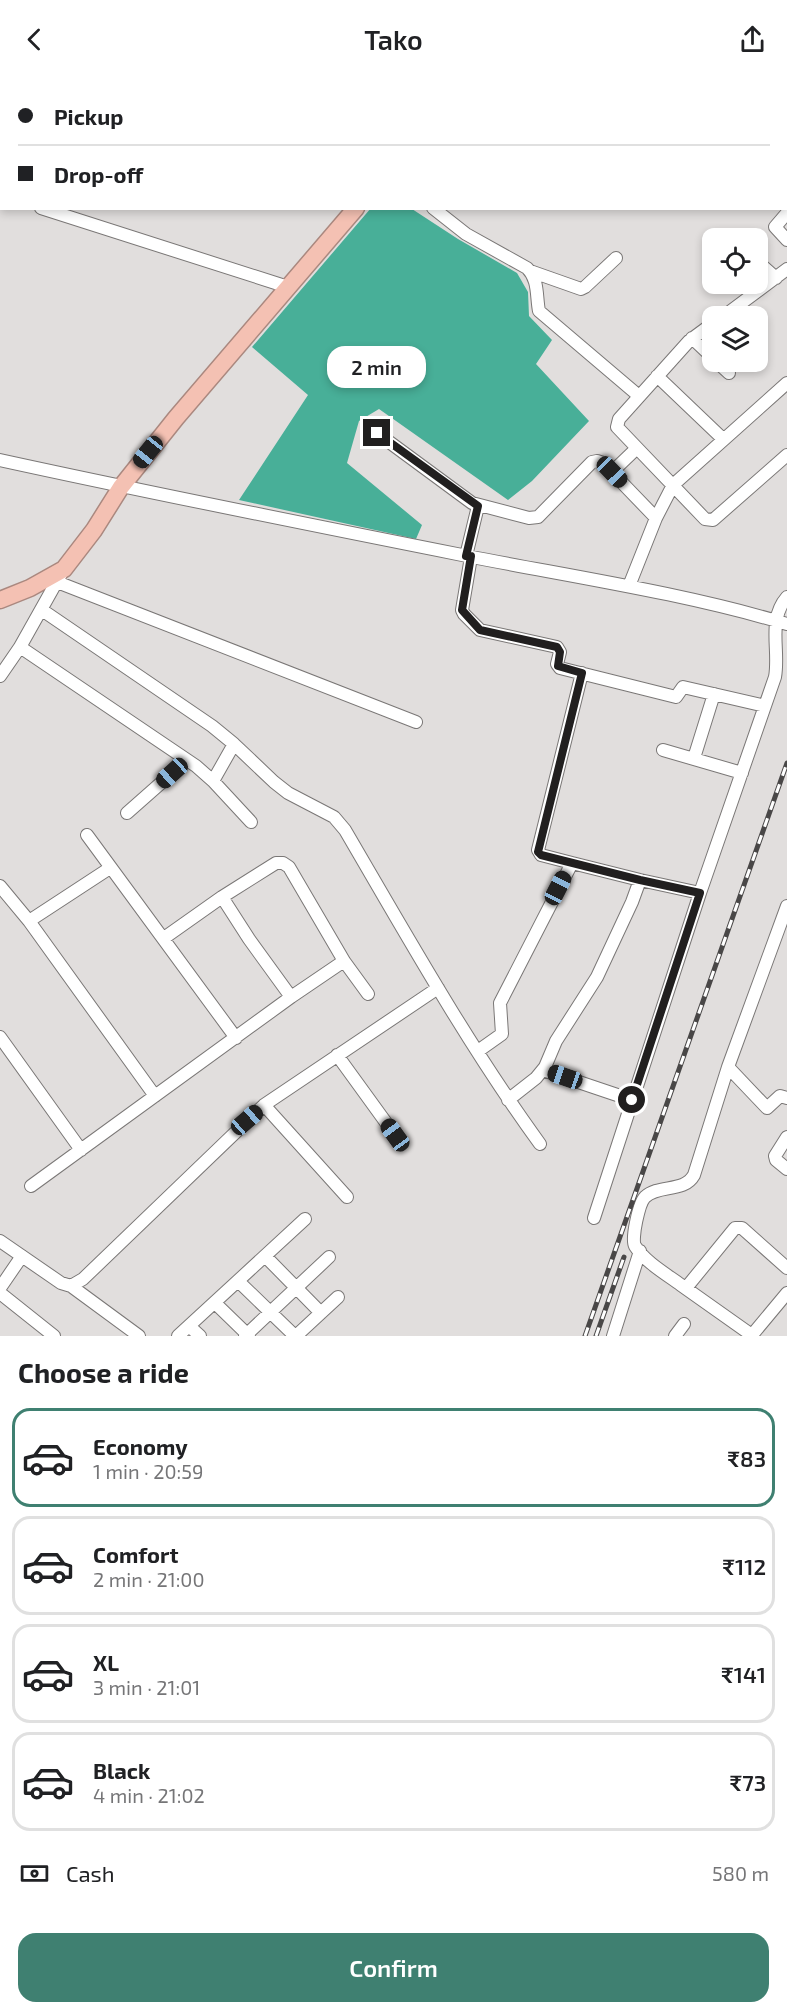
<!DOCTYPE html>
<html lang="en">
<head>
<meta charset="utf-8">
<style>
  :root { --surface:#fff; --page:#f2f2f2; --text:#202124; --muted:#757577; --line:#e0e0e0; --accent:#3f8071 }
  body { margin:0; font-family:"Exo 2",sans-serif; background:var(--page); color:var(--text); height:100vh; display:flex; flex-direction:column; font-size:22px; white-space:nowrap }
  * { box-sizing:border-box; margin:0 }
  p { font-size:20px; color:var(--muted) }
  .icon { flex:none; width:33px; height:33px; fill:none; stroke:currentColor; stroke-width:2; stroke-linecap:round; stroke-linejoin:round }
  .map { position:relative; height:1258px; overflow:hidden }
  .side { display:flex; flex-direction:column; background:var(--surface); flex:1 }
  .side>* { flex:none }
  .top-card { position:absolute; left:0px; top:0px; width:788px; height:132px; box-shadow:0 3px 9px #0003; display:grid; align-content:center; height:132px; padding:0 18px; background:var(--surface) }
  .buttons { position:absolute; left:702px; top:150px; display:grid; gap:12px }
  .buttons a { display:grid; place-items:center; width:66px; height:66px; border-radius:12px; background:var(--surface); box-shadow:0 3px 9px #0003; font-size:30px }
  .end { position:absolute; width:27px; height:27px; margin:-14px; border:8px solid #211f1f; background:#fff; box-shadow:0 0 0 3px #fff }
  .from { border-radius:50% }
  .bubble { position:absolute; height:42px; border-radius:18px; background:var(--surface); box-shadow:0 3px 9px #0003; font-size:20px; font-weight:600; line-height:42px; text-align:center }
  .car { position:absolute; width:18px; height:36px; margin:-18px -9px; border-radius:8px; box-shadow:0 0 4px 2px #0007; background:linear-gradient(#222 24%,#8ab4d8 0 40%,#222 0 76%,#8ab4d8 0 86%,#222 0) }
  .top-card b { display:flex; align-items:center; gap:21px; height:57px; font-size:22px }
  .top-card b+b { border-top:2px solid var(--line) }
  .top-card i { width:15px; height:15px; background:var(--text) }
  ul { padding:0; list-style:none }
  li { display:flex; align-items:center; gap:18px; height:99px; margin:0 12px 9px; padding:0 6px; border:3px solid var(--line); border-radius:18px }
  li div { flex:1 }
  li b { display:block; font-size:22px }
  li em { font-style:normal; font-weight:600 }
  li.on { border-color:var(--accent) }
  li>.icon { width:54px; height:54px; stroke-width:1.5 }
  h2 { padding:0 18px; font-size:27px; line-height:72px }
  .pay { display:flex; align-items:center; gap:15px; height:66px; padding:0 18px; font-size:22px }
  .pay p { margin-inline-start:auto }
  .cta { display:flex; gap:12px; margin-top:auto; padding:12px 18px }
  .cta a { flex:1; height:69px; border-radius:18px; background:var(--accent); color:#fff; font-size:24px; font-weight:600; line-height:69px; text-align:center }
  header { display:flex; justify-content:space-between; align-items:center; height:78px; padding:0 18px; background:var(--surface); font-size:27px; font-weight:600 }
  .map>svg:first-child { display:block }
  .water { fill:#48af98 }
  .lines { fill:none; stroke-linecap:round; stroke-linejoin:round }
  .minor-casing { stroke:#7a7776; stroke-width:14 }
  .highway-casing { stroke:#aa887f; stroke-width:19 }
  .minor { stroke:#fff; stroke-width:12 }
  .highway { stroke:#f4c1b3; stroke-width:16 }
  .rail-casing { stroke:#494747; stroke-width:5 }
  .rail { stroke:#fff; stroke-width:3; stroke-dasharray:9; stroke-linecap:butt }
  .route { stroke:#211f1f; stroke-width:8 }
</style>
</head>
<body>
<header><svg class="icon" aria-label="back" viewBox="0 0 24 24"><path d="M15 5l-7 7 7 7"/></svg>Tako<svg class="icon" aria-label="share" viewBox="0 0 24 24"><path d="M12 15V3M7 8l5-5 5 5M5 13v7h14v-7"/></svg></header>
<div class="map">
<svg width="787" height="1258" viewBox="0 0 787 1258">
  <rect width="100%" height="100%" fill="#e1dedd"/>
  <path class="water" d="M371,130L412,131L458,161L517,195L528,214L529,238L552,262L536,286L589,343L532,403L508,422L379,331L359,343L347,385L422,447L416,461L239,422L308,317L252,269Z"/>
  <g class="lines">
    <defs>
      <path id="minor" d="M22,0V2
        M354,0L355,2
        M41,130L288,209
        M433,130L466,156L527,190C539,202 536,218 539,233L639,318
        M787,135L775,149L787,162
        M758,184L776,200
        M530,193L581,211L585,209L616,180
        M724,238L787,191
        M712,246L689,263L619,341L617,349L705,441L713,442L787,377
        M692,260L712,279
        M717,284L729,295
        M657,298L723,361
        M377,355L472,425L529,440L538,439L592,384L597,383L603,385L656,440
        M0,382C155,416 311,447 467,478C574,499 683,515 787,546
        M612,394L637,370
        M466,478L478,428
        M471,479L462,532L464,536L480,552L557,569L560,574L557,586L560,590L676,619L683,609L765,628
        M57,504L416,644
        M629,508L656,440L673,407L787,305
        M42,532L212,648L234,666L274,704L288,715L334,739L345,752C407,858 468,967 540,1066
        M20,569L196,688L213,703L251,744
        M0,598L20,569L61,496
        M663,672L742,695
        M694,680L714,616
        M213,703L234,666
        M127,735L187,682
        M87,757L236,960
        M572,785L541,777L538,772L582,595
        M0,808L29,843L155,1018
        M700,815L775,599C780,572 767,542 787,519
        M222,819L249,861L291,919
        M29,843L110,790
        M164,860L222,819L276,785H283L289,789L344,883L368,916
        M0,959L81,1072
        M478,973L502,956L500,925L572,785L640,802L700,815L594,1140
        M337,977L395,1057
        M728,989L767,1030L780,1018L787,1020
        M543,992L632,1022
        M508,1022L536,1000L545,989L556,963L597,899L632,824L640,802
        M264,1027L347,1119
        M787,1059L775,1078L776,1082L787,1091
        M31,1108L291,919L344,883
        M0,1163L61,1205L71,1208L83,1201L264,1027L438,910
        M265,1178L321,1235
        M238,1203L295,1258
        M71,1208L139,1258
        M0,1210L22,1178
        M686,1210L735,1150H742L787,1190
        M0,1215L54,1258
        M215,1225L249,1258
        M189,1248L200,1258
        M752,1257L787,1215
        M178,1258L305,1141
        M245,1258L329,1179
        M296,1258L338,1219
        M613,1258L640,1173
        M675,1258L684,1246
        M753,1258C729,1241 705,1224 681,1207C666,1196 645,1184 635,1168C631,1161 639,1125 645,1119C659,1106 684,1115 694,1097L728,989L787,828"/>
      <path id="highway" d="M463,2L464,0
        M0,522L30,510L64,491L94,452L121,409L176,340L356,130"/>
    </defs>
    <use href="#minor" class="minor-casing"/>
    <use href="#highway" class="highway-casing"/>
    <use href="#minor" class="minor"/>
    <use href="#highway" class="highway"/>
    <defs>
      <path id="rail" d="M585,1258L787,685
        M596,1258L624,1179"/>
    </defs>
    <use href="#rail" class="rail-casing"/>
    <use href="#rail" class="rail"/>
  </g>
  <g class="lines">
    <path class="route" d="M377,355L478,428L466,478H471L462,532L480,552L557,569L560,574L558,588L582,595L538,774L541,777L640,802L700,815L632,1022"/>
  </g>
</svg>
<div class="buttons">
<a><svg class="icon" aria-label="locate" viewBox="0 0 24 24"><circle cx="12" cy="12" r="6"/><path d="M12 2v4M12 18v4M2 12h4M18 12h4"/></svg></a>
<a><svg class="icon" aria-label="layers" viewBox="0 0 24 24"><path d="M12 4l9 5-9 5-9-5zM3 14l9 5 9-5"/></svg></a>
</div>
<i class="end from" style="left:632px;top:1022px"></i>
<i class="end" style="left:377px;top:355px"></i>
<div class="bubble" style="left:327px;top:268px;width:99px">2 min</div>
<i class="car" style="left:148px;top:374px;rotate:219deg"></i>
<i class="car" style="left:612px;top:394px;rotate:136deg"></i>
<i class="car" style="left:172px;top:695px;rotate:228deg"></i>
<i class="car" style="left:558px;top:810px;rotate:27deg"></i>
<i class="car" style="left:565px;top:999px;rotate:289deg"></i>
<i class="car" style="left:247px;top:1042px;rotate:49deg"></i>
<i class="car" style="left:395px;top:1057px;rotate:324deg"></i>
<div class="top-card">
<b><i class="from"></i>Pickup</b>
<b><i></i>Drop-off</b>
</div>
</div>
<section class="side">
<h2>Choose a ride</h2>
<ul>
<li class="on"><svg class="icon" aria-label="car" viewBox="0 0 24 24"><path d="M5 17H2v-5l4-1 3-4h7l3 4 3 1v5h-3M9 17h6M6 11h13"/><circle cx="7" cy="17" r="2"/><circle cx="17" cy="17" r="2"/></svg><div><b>Economy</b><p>1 min · 20:59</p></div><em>₹83</em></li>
<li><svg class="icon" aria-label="car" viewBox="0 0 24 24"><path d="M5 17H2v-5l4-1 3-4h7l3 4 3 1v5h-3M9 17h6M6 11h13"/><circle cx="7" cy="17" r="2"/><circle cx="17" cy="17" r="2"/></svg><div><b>Comfort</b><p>2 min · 21:00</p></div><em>₹112</em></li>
<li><svg class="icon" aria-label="car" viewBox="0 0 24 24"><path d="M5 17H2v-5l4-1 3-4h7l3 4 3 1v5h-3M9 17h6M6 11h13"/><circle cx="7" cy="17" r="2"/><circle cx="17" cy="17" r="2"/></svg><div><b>XL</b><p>3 min · 21:01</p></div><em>₹141</em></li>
<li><svg class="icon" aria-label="car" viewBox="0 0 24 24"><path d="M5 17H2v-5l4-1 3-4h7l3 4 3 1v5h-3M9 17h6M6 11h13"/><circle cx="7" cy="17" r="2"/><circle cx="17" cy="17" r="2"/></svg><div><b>Black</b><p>4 min · 21:02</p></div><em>₹73</em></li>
</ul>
<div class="pay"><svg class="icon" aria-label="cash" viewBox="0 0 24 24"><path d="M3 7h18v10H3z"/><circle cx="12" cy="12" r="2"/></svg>Cash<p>580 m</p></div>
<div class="cta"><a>Confirm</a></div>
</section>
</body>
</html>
